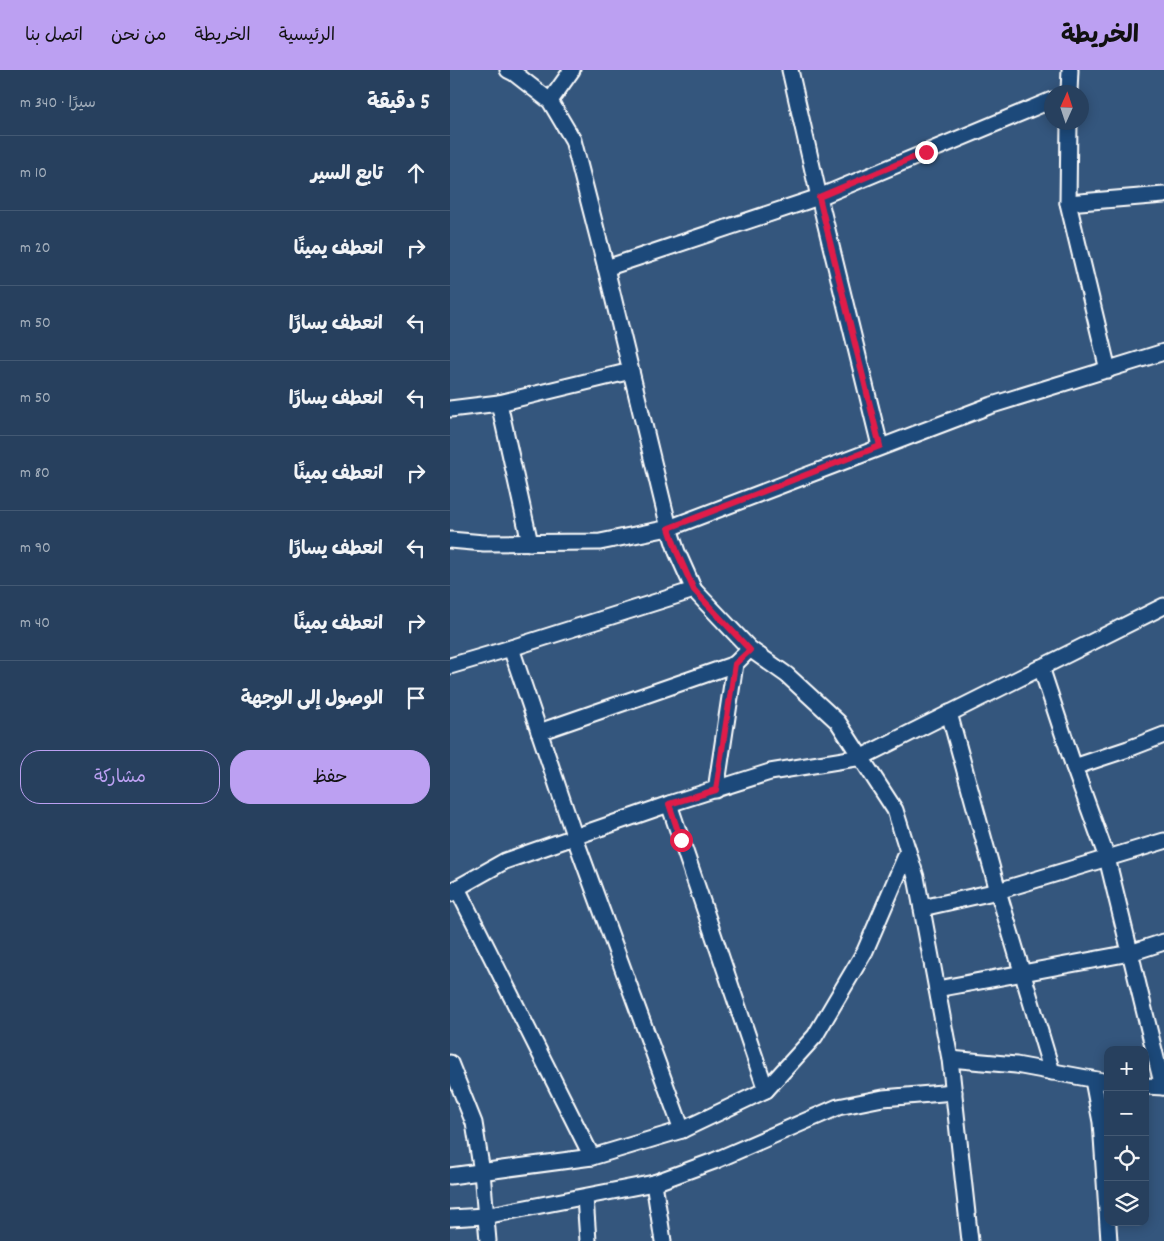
<!DOCTYPE html>
<html lang="ar">
<head>
<meta charset="utf-8">
<style>
	body { margin:0; font-family:Dekko,"Playpen Sans Arabic",sans-serif; background:#2f4764; color:#f1f3f6; direction:rtl }
	.controls { position:absolute; right:15px; bottom:15px; display:grid; overflow:hidden; border-radius:10px; box-shadow:0 2px 12px #0003 }
	.controls button { width:45px; height:45px; display:grid; place-items:center; padding:0; border:0; border-bottom:1px solid #435973; background:#27405e; color:#f1f3f6; font:25px sans-serif }
	.compass { position:absolute; left:594px; top:15px; width:45px; height:45px; border-radius:50%; background:#27405e; box-shadow:0 2px 12px #0003; rotate:3deg }
	.stop { position:absolute; width:15px; height:15px; margin:-11px; border:4px solid #e11d48; border-radius:50%; background:#fff }
	.stop.end { background:#e11d48; border-color:#fff; box-shadow:0 1px 5px #0008 }
	.list { margin:0; padding:0; list-style:none }
	h2 { display:flex; justify-content:space-between; align-items:center; height:65px; margin:0; padding:0 20px; font-size:21px }
	h2 small { font-size:16px; font-weight:400; color:#a4afbc }
	.list li { display:grid; grid-template-columns:32px 1fr auto; gap:15px; align-items:center; box-sizing:border-box; height:75px; padding:0 20px; border-top:1px solid #435973 }
	.list b { display:block; font-size:19px; white-space:nowrap }
	.list em { font-size:16px; font-style:normal; color:#a4afbc }
	.actions { display:flex; gap:10px; padding:15px 20px }
	.actions a { flex:1; padding:11px 0; border:1px solid #bca0f2; border-radius:20px; text-align:center; font-size:18px; color:#bca0f2 }
	.actions .main { background:#bca0f2; color:#111 }
	.icon { flex:none; width:28px; height:28px; fill:none; stroke:currentColor; stroke-width:2; stroke-linecap:round; stroke-linejoin:round }
	.map { position:relative; flex:none; width:714px; height:1171px; overflow:hidden; direction:ltr }
	header { display:flex; align-items:center; gap:30px; box-sizing:border-box; height:70px; padding:0 25px; background:#bca0f2; color:#111 }
	header strong { font-size:24px }
	nav { display:flex; gap:28px; margin-inline-start:auto; font-size:18px }
	main { display:flex }
	aside { flex:1; background:#27405e }
	.map>svg:first-child { display:block }
</style>
</head>
<body>
<header>
<strong>الخريطة</strong>
<nav><a>الرئيسية</a><a>الخريطة</a><a>من نحن</a><a>اتصل بنا</a></nav>
</header>
<main>
<div class="map">
<svg width="714" height="1171" viewBox="0 0 714 1171">
	<rect width="100%" height="100%" fill="#34567d"/>
	<filter id="ink" filterUnits="userSpaceOnUse"><feTurbulence type="fractalNoise" baseFrequency=".02" numOctaves="2"/><feDisplacementMap in="SourceGraphic" scale="10" xChannelSelector="R" yChannelSelector="G"/><feConvolveMatrix kernelMatrix="1 2 1 2 8 2 1 2 1" color-interpolation-filters="sRGB"/></filter>
	<g filter="url(#ink)">
		<g fill="none" stroke-linecap="round" stroke-linejoin="round">
			<defs>
				<g id="street">
					<polyline points="58,0 64,3 100,31 123,70 156,198 219,458 227,482 244,520 300,579 337,605 388,652 445,740 466,807 500,989 520,1171"/>
					<polyline points="340,0 369,127 430,376"/>
					<polyline points="619,22 620,0"/>
					<polyline points="100,31 122,0"/>
					<polyline points="619,52 618,133 658,300"/>
					<polyline points="618,133 714,125"/>
					<polyline points="156,198 369,127 602,30"/>
					<polyline points="49,333 80,473"/>
					<polyline points="0,339 49,333 181,301"/>
					<polyline points="0,470 34,473 150,472 219,458 539,336 714,282"/>
					<polyline points="61,578 125,768 232,1060"/>
					<polyline points="0,596 61,578 244,520"/>
					<polyline points="591,597 624,697 657,788 713,1017"/>
					<polyline points="499,643 548,821 602,1002"/>
					<polyline points="89,662 285,594 300,579"/>
					<polyline points="624,697 678,679 714,665"/>
					<polyline points="266,720 285,594"/>
					<polyline points="219,734 316,1020"/>
					<polyline points="7,818 142,1087"/>
					<polyline points="0,824 7,818 55,791 219,734 320,702 412,687 714,536"/>
					<polyline points="472,838 548,821 714,771"/>
					<polyline points="487,919 680,883 714,872"/>
					<polyline points="500,989 566,995 658,1012"/>
					<polyline points="0,993 24,1053 32,1102 38,1171"/>
					<polyline points="643,1010 651,1052 659,1171"/>
					<polyline points="695,1016 714,1017"/>
					<polyline points="0,1106 142,1087 232,1060 316,1020 365,966 415,881 458,781"/>
					<polyline points="204,1113 213,1171"/>
					<polyline points="135,1127 138,1171"/>
					<polyline points="0,1148 35,1146 204,1113 264,1091 388,1037 433,1028 504,1022"/>
				</g>
			</defs>
			<use href="#street" stroke="#fff" stroke-width="19"/>
			<use href="#street" stroke="#1f4a7a" stroke-width="15"/>
		</g>
	</g>
	<g fill="none" stroke-linecap="round" stroke-linejoin="round" filter="url(#ink)">
		<polyline stroke="#e11d48" stroke-width="6" points="231,770 219,734 266,720 285,594 300,580 244,520 227,482 219,458 430,376 369,127 476,82"/>
	</g>
</svg>
<div class="controls">
<button>+</button>
<button>−</button>
<button><svg class="icon" aria-label="locate" viewBox="0 0 24 24"><circle cx="12" cy="12" r="6"/><path d="M12 2v4M12 18v4M2 12h4M18 12h4"/></svg></button>
<button><svg class="icon" aria-label="layers" viewBox="0 0 24 24"><path d="M12 4l9 5-9 5-9-5zM3 14l9 5 9-5"/></svg></button>
</div>
<svg class="compass" viewBox="-18 -18 36 36"><path d="M0-13l5 13h-10z" fill="#e53935"/><path d="M0 13l5-13h-10z" fill="#a4afbc"/></svg>
<div class="stop" style="left:231px;top:770px"></div>
<div class="stop end" style="left:476px;top:82px"></div>
</div>
<aside>
<h2>5 دقيقة<small>سيرًا · 340 m</small></h2>
<ul class="list">
<li><svg class="icon" aria-label="ahead" viewBox="0 0 24 24"><path d="M12 20V5M6 11l6-6 6 6"/></svg><div><b>تابع السير</b></div><em>10 m</em></li>
<li><svg class="icon" aria-label="right" viewBox="0 0 24 24"><path d="M7 20v-9h11M14 6l5 5-5 5"/></svg><div><b>انعطف يمينًا</b></div><em>20 m</em></li>
<li><svg class="icon" aria-label="left" viewBox="0 0 24 24"><path d="M17 20v-9H6M10 6l-5 5 5 5"/></svg><div><b>انعطف يسارًا</b></div><em>50 m</em></li>
<li><svg class="icon" aria-label="left" viewBox="0 0 24 24"><path d="M17 20v-9H6M10 6l-5 5 5 5"/></svg><div><b>انعطف يسارًا</b></div><em>50 m</em></li>
<li><svg class="icon" aria-label="right" viewBox="0 0 24 24"><path d="M7 20v-9h11M14 6l5 5-5 5"/></svg><div><b>انعطف يمينًا</b></div><em>80 m</em></li>
<li><svg class="icon" aria-label="left" viewBox="0 0 24 24"><path d="M17 20v-9H6M10 6l-5 5 5 5"/></svg><div><b>انعطف يسارًا</b></div><em>90 m</em></li>
<li><svg class="icon" aria-label="right" viewBox="0 0 24 24"><path d="M7 20v-9h11M14 6l5 5-5 5"/></svg><div><b>انعطف يمينًا</b></div><em>40 m</em></li>
<li><svg class="icon" aria-label="arrive" viewBox="0 0 24 24"><path d="M6 21V4h12l-3 4 3 4H6"/></svg><div><b>الوصول إلى الوجهة</b></div></li>
</ul>
<div class="actions"><a class="main">حفظ</a><a>مشاركة</a></div>
</aside>
</main>
</body>
</html>
